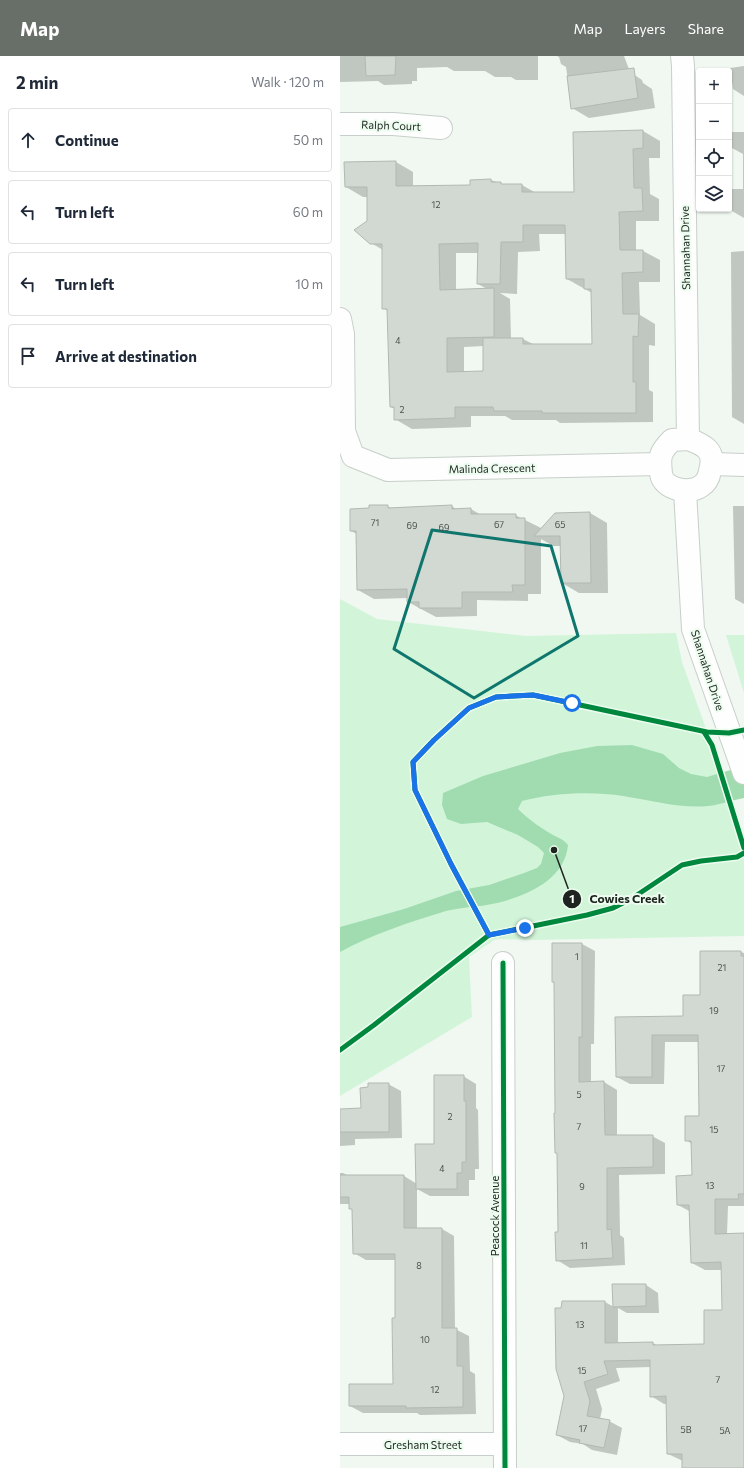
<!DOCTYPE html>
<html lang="en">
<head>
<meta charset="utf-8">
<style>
	body { margin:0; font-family:Commissioner,sans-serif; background:#f6f6f7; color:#1f2937 }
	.controls { position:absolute; right:12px; top:12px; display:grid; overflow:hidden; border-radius:4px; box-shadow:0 1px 3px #0004 }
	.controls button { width:36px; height:36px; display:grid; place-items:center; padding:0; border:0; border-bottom:1px solid #e0e1e3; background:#fff; color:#1f2937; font:20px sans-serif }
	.stop { position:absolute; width:12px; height:12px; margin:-9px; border:3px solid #1a73e8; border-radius:50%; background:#fff }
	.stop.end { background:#1a73e8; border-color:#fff; box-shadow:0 1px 4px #0008 }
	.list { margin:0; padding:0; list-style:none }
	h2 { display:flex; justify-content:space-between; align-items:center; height:52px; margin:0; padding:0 16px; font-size:17px }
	h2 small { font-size:13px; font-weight:400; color:#747a83 }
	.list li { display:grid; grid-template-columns:26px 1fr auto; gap:12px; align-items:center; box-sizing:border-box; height:64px; margin:0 8px 8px; padding:0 8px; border:1px solid #e0e1e3; border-radius:4px }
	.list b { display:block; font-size:15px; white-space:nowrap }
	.list em { font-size:13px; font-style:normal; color:#747a83 }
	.icon { flex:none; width:22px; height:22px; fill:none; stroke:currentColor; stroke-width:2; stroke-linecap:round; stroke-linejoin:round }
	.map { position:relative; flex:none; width:404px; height:1412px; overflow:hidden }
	header { display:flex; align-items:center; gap:24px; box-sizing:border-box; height:56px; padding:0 20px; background:#686e68; color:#fff }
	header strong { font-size:19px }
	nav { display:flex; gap:22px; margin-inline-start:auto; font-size:14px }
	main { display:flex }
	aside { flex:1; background:#fff }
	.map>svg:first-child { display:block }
</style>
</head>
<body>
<header>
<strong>Map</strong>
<nav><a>Map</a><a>Layers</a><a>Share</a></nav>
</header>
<main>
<aside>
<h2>2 min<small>Walk · 120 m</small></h2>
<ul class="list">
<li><svg class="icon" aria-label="ahead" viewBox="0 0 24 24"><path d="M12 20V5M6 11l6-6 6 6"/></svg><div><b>Continue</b></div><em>50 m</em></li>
<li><svg class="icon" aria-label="left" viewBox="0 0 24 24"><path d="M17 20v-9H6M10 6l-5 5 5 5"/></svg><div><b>Turn left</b></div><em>60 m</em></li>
<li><svg class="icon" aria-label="left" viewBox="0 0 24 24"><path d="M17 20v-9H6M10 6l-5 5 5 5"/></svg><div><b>Turn left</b></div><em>10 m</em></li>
<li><svg class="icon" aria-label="arrive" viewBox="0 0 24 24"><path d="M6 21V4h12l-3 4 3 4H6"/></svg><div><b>Arrive at destination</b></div></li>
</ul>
</aside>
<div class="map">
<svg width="404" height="1412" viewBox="0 0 404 1412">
	<rect width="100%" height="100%" fill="#f0f8f1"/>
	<g fill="#d2f5d9">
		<polygon points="0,543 37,563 186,580 336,577 342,606 404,778 404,880 192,884 160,883 154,884 129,901 132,961 0,1040"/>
		<polygon points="386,579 404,579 404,637"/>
	</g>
	<path fill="#a1dcb1" d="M 292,689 L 323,698 L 339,712 L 351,718 L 367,721 L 404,710 L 404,742 C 392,744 380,749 368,750 C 343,753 308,744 283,740 C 252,735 212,737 182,745 L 178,753 C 188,763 202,773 215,780 C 221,783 224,784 228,789 C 225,824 186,840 157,847 C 140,851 122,851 106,855 C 70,866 33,878 0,896 L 0,871 L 64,853 L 116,835 L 149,829 L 184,817 L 197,812 L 201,808 L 204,797 L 198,791 L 178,779 L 147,766 L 121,768 L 107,763 L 102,749 L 103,737 L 143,720 L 220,697 L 257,690 Z"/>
	<g fill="#0003" fill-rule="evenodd">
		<polygon points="0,0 198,0 198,24 176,24 171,21 155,21 145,15 114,15 107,11 77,12 77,25 72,25 72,28 44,29 38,25 0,26"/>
		<polygon points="217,0 284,0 290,16 302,24 303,27 312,33 315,52 249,62 232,52 226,11 221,8 219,1"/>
		<polygon points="404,10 404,40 393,33 390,12"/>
		<path d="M 303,75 L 320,85 L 320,102 L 309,102 L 310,138 L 319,143 L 319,165 L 296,165 L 296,195 L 303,195 L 320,204 L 320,226 L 299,226 L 300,259 L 315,268 L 315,290 L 309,289 L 309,334 L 313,336 L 313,366 L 220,367 L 216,364 L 172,364 L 165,360 L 131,360 L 131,371 L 72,373 L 55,363 L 55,353 L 51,351 L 48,255 L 43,252 L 43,194 L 31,187 L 28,165 L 28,141 L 23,141 L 6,131 L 56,106 L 73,116 L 73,131 L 131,130 L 131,125 L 151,124 L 165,129 L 182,129 L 196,137 L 235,137 ZM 199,178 L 226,178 L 227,223 L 252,237 L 253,289 L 195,289 L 183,283 L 171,283 L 170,243 L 160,237 L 177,238 L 178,196 L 200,195 ZM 116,197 L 139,197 L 138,228 L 149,234 L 116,234 ZM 144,290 L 144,316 L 124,317 L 124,291 Z"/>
		<polygon points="391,76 404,76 404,162 392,155 392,133 403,133 403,98 392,92"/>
		<polygon points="404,195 404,368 392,361 391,196"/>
		<polygon points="47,450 53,453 112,450 117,454 131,453 141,459 175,459 201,472 201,475 250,457 267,467 268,537 239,537 222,527 221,490 213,490 201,483 201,538 188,538 188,545 137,544 137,560 96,561 68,546 68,542 34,543 18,534 17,478 11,475 30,453"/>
		<polygon points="393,450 404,450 404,548 395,543"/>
		<polygon points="242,888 255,895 254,988 251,988 251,1026 264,1026 277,1034 277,1080 312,1080 325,1087 325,1118 279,1119 280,1179 284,1182 285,1209 230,1212 217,1204 219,1177 215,927 213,926"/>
		<polygon points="401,896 404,897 404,1150 388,1150 387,1178 404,1178 404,1412 343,1412 343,1405 328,1398 327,1348 324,1348 311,1340 311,1311 276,1312 280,1325 256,1333 262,1353 260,1363 269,1365 282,1372 277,1399 252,1394 243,1388 230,1386 217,1379 265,1246 274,1251 273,1229 306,1229 318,1237 319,1257 287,1257 278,1252 278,1288 313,1287 318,1290 365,1289 383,1255 382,1214 365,1214 352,1207 351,1156 338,1149 353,1120 352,1088 346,1084 360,1061 359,986 325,986 324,1028 290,1028 277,1021 276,962 344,961"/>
		<polygon points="123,1020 136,1028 136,1052 138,1054 139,1113 135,1113 135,1124 129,1124 129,1140 90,1140 77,1133 77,1173 102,1173 114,1180 115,1273 129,1280 130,1315 135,1318 136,1358 80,1359 77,1357 23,1357 10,1350 54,1329 56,1263 56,1204 26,1204 14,1197 13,1154 10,1152 10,1148 0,1148 0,1117 3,1117 9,1120 64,1120 77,1128 95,1089"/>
		<polygon points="48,1028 61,1035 62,1082 15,1083 15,1089 0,1090 0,1054 22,1053"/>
	</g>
	<g fill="#d2d9d3" stroke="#b2b8b3" fill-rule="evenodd">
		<polygon points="25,0 56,0 55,19 26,20"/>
		<polygon points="294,12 298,42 231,53 227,20"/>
		<path d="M 303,74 L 303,92 L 293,93 L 294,132 L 302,132 L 303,155 L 279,156 L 280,194 L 303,194 L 303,216 L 282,217 L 283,258 L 299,258 L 298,281 L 293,280 L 293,326 L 296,326 L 296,357 L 202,357 L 202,355 L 154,355 L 153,351 L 115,351 L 115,362 L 54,364 L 54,351 L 50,351 L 47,253 L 42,253 L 42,188 L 30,188 L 14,174 L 27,165 L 27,131 L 5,131 L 4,106 L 56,105 L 56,130 L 130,129 L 130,124 L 151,123 L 151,126 L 161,126 L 161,128 L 182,128 L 182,136 L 234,136 L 233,76 ZM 183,169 L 225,169 L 226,223 L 244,223 L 244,233 L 251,233 L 252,288 L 183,288 L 183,282 L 143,282 L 143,315 L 107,316 L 107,282 L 154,281 L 154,232 L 100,234 L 99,188 L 138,187 L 137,228 L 160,228 L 161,186 L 183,186 Z"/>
		<polygon points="29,449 48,449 48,452 112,449 112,453 131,452 131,458 176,458 176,462 185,462 185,529 172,529 173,536 122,536 122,552 79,552 79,546 67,546 67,533 17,534 16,475 10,475 10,453 29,452"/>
		<polygon points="250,456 251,527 221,527 220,480 194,480 215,457"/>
		<polygon points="212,887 242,887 242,981 239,981 239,1026 264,1025 265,1079 313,1079 313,1111 267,1112 267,1174 271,1173 273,1202 216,1205 215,1176 218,1176 217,1097 215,1097 214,1057 215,1057 214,926 212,926"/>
		<polygon points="360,895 401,895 401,900 404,900 404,1138 398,1138 399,1143 375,1143 375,1178 404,1177 404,1412 342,1412 342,1398 327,1398 326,1340 310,1341 310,1304 264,1305 268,1318 244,1326 250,1345 247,1360 270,1364 264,1392 239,1387 240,1384 216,1379 224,1340 216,1313 215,1252 221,1252 222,1245 265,1245 265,1287 313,1286 313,1289 364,1288 364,1254 382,1254 381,1206 351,1207 349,1149 337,1149 336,1120 352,1119 351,1085 345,1085 345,1060 359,1060 358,979 312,979 312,1021 276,1021 275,961 343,960 343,939 360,939"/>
		<polygon points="94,1019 124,1019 124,1045 126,1045 126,1106 122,1106 122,1117 117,1117 117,1133 76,1133 75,1088 94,1088"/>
		<polygon points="28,1027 49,1027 49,1076 0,1076 0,1053 21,1052 20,1032 28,1031"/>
		<polygon points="0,1119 64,1119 64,1172 102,1172 102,1272 117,1272 117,1310 123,1310 123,1351 66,1352 66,1350 9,1350 9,1328 53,1328 52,1262 55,1262 55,1198 13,1198 12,1153 9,1153 9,1141 0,1141"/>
		<polygon points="272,1228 306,1228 306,1250 273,1251"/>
	</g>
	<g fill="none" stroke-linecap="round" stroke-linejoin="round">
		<defs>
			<g id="street">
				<polyline points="342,0 343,10 348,383"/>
				<polyline points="0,68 53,68 101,72"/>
				<polyline points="0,263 3,278 4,375 13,400 48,414 320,408"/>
				<path d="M 348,383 C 365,389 376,395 370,415 C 369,421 366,427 361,430 C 349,439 322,433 321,417 C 319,400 320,396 332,384 Z"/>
				<polyline points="372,408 404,409"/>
				<polyline points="345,435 353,573 404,717"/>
				<polyline points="163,907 165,1412"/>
				<polyline points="0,1388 165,1388"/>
			</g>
		</defs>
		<use href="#street" stroke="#c8cfca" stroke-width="24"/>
		<use href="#street" stroke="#fdfefd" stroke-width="22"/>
		<defs>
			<g id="cycleway">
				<polyline points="364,676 372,689 404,792"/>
				<polyline points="149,879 111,808 75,734 73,706 94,684 129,652 156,641 193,639 367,676 389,677 404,674"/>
				<polyline points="163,907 165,1412"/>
				<polyline points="0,994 34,969 149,879 247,859 273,852 291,843 342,809 361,805 397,801 404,797"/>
			</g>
		</defs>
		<use href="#cycleway" stroke="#ecfcef" stroke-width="8"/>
		<use href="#cycleway" stroke="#00873e" stroke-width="5"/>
	</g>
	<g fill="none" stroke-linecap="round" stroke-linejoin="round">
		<polyline stroke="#1a73e8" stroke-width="5" points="185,872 149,879 111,808 75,734 73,706 94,684 129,652 156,641 193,639 232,647"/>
	</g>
	<path fill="none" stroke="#0f766e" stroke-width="3" stroke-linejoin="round" d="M 92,474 L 211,490 L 238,580 L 134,642 L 54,593 Z"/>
	<g text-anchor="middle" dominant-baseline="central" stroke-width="4" stroke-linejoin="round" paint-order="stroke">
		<g font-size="9" fill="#4b514c">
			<text x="96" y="148">12</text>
			<text x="58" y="284">4</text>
			<text x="62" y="353">2</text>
			<text x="35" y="466">71</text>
			<text x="159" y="468">67</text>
			<text x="220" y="468">65</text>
			<text x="72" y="469">69</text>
			<text x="104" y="471">69</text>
			<text x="237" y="900">1</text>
			<text x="382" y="911">21</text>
			<text x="374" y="954">19</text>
			<text x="381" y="1012">17</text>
			<text x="239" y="1038">5</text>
			<text x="110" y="1060">2</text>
			<text x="239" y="1070">7</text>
			<text x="374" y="1073">15</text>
			<text x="102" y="1112">4</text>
			<text x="370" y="1129">13</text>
			<text x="242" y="1130">9</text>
			<text x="244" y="1189">11</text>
			<text x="79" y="1209">8</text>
			<text x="240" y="1268">13</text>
			<text x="85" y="1283">10</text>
			<text x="242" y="1314">15</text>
			<text x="378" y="1323">7</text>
			<text x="95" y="1333">12</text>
			<text x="243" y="1372">17</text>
			<text x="346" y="1373">5B</text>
			<text x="385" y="1374">5A</text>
		</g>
		<g font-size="11" fill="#1e241f" stroke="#ecfcef">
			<text transform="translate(51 69) rotate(2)">Ralph Court</text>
			<text transform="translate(345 192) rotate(-91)">Shannahan Drive</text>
			<text transform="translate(152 412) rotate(-1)">Malinda Crescent</text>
			<text transform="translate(368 614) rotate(72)">Shannahan Drive</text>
			<text transform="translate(154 1160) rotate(-90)">Peacock Avenue</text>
			<text x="83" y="1388">Gresham Street</text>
		</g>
	</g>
	<path fill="none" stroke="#1e241f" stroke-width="1.5" d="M214 794L232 843"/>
	<g fill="#1e241f" stroke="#ecfcef" stroke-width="1.5">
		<circle cx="214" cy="794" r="4"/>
		<circle cx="232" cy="843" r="10"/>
	</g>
	<g font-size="12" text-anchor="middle" font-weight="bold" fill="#fff">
		<text x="232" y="847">1</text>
	</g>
	<g font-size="12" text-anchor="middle" font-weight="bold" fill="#1e241f" stroke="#ecfcef" stroke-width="4" stroke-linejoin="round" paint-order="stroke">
		<text x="287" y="847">Cowies Creek</text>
	</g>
</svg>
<div class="controls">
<button>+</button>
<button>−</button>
<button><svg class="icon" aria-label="locate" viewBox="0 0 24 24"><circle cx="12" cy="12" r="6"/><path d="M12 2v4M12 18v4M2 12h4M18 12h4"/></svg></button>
<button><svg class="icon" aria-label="layers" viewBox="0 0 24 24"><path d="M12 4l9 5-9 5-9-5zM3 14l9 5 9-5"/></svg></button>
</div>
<div class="stop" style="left:232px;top:647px"></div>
<div class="stop end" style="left:185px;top:872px"></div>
</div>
</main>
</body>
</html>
